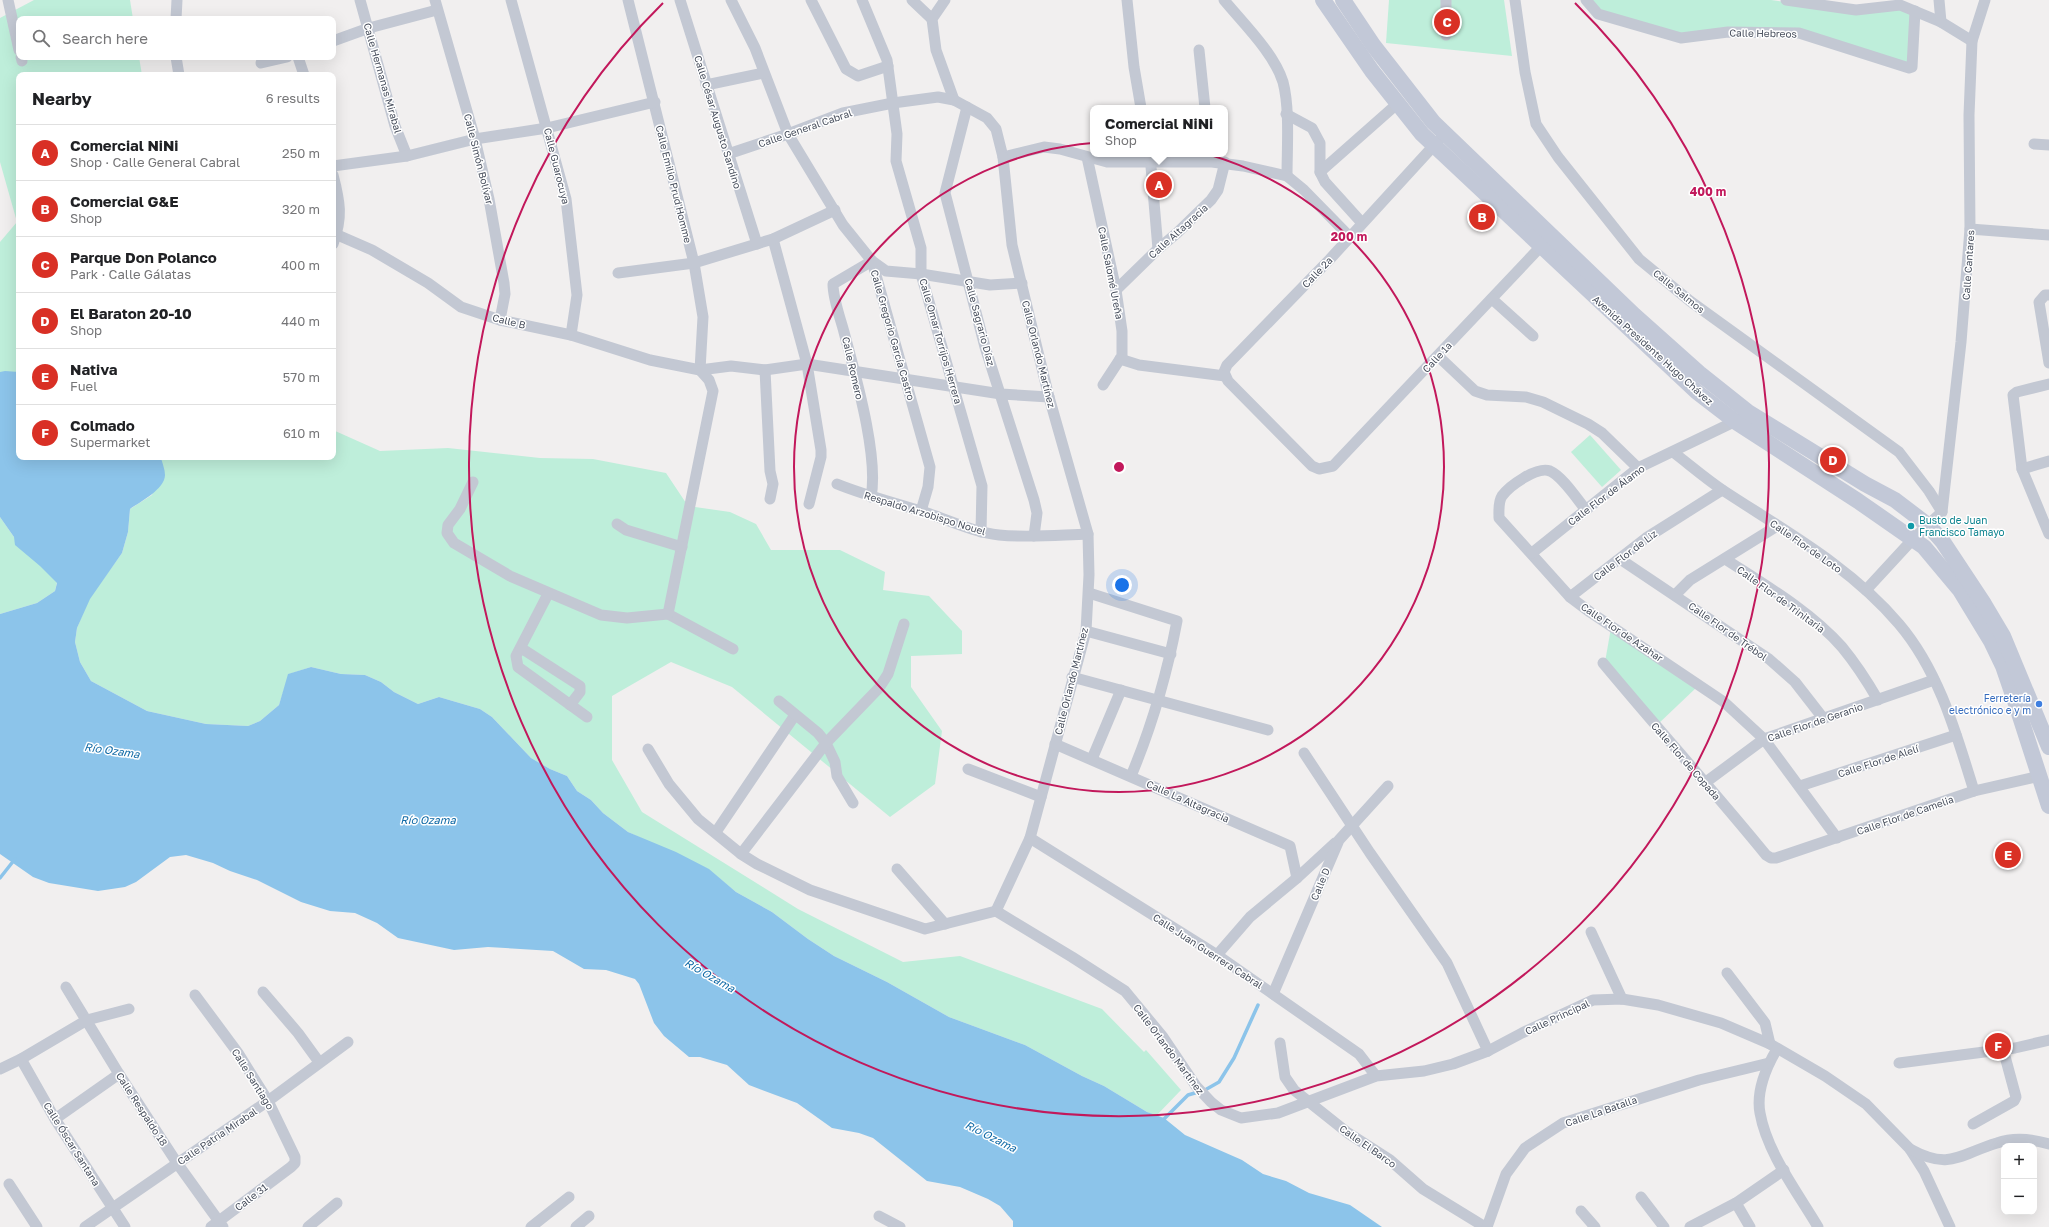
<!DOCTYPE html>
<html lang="en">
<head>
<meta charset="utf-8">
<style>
	body { margin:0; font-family:"Golos Text",sans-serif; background:#f2f2f2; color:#202124 }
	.controls { position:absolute; right:12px; bottom:12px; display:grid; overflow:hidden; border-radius:8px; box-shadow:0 4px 16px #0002 }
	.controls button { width:36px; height:36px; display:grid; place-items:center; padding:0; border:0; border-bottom:1px solid #e0e0e0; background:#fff; color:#202124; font:20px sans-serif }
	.you { position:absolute; left:1122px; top:585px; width:14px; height:14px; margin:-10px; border:3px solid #fff; border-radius:50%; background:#1a73e8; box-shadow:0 0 0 6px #1a73e833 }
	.badge { display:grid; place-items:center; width:26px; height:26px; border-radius:50%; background:#d93025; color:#fff; font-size:13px; font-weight:700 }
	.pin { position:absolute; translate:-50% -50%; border:2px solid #fff; box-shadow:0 1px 4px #0006 }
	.popup { position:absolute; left:1090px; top:105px; width:138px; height:52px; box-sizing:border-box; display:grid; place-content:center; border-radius:8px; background:#fff; filter:drop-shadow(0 1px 3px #0005); font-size:13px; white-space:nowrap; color:#757577 }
	.popup b { font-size:15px; color:#202124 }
	.popup::after { content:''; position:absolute; left:50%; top:100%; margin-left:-8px; border:8px solid transparent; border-top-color:#fff }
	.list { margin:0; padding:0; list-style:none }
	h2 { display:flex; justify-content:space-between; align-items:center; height:52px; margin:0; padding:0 16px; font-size:17px }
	h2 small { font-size:13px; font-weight:400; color:#757577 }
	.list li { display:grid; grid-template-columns:26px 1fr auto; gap:12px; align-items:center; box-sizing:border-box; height:56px; padding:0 16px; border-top:1px solid #e0e0e0 }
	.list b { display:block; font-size:15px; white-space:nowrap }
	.list p { margin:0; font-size:13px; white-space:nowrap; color:#757577 }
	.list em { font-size:13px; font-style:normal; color:#757577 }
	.icon { flex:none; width:22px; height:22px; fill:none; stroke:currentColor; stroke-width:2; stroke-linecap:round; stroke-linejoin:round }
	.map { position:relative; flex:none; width:2049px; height:1227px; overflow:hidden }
	.search { position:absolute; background:#fff; box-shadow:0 4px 16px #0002; left:16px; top:16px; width:320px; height:44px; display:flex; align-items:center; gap:10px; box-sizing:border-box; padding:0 14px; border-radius:8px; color:#757577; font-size:15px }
	.panel { position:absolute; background:#fff; box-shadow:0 4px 16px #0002; left:16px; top:72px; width:320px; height:388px; border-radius:8px }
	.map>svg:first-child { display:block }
</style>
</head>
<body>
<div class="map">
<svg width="2049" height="1227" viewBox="0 0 2049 1227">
	<rect width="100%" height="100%" fill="#f1efef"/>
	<g fill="#beeeda">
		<polygon points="34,0 130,0 133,19 19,19 19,57 139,57 142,75 19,75 19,372 0,372 0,242 17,222 0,162 0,18"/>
		<polygon points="1389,0 1504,0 1512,56 1386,43"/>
		<polygon points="1590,0 1771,0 1854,12 1899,6 1913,13 1911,67 1800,30 1681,35 1599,12"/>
		<polygon points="333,430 380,451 448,448 540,458 593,459 666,473 688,506 730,512 756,524 771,550 840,550 885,572 883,590 929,596 962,631 962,654 911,656 911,687 942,731 935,784 890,817 732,687 671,662 612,696 612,760 642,812 798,909 903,962 960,956 1014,976 1102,1009 1144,1052 1146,1050 1181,1090 1156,1116 1147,1112 1104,1086 1082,1076 1025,1045 949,1017 887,982 834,956 808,939 772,912 736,892 708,869 628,832 603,813 591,800 577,791 567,776 550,769 531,758 492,717 480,709 439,697 418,704 394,692 381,682 365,675 341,674 311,667 289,674 279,705 260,721 248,726 206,724 147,711 91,681 80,662 75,642 77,628 89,599 122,553 128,532 130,509 152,495 162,462 161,457 333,457"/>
		<polygon points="1590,435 1621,470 1602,487 1571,452"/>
		<polygon points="0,517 14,537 57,582 55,591 37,603 0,614"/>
		<polygon points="1611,628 1698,686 1657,725 1605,662"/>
	</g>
	<path fill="#8cc4ea" d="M 5,371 L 19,372 L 19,457 L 161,457 C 162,463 165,469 165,475 C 165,489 140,502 130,509 L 128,532 L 122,553 L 90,599 L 77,628 L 75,642 L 80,662 L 91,681 L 147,711 L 206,724 L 248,726 L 260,721 L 279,705 L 288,674 L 311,667 L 341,674 L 365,675 L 381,682 L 394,692 L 418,704 L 439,697 L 480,709 L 492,717 L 531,758 L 550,769 L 567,776 L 577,791 L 591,800 L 603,813 L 628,832 L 676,852 L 709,869 L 736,892 L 772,912 L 808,939 L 834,956 L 887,982 L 949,1017 L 1025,1045 L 1082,1076 L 1104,1086 L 1147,1112 L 1164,1118 L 1185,1135 L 1242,1160 L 1263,1174 L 1286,1181 L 1309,1193 L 1350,1205 L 1382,1227 L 1013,1227 L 1013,1221 L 1000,1206 L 988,1199 L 960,1187 L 927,1181 L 873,1138 L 859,1133 L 832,1128 L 797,1103 L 749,1085 L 727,1065 L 700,1057 L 689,1057 L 664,1036 L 654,1023 L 639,984 L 635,979 L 606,970 L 584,969 L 553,951 L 488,947 L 454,950 L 398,938 L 377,923 L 355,913 L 330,911 L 301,902 L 257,880 L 230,871 L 213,863 L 186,855 L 170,857 L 136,882 L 125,887 L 98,891 L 49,883 L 33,877 L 0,854 L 0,614 L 37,603 L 55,591 L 57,583 L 40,566 L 15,545 L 14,537 L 0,517 L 0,372 Z"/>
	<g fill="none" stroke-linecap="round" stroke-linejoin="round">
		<g stroke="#8cc4ea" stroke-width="3.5">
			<polyline points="0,878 15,859"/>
			<polyline points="1162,1121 1188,1095 1205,1090 1219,1082 1234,1058 1258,1005"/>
		</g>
		<g stroke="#c3c8d3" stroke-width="11">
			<polyline points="8,0 19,50"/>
			<polyline points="360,0 395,126 407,156"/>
			<polyline points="435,0 475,139 489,199 504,283 505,294 500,320"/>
			<polyline points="511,0 566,199 577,295 571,335"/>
			<polyline points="628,0 694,263 703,317 700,370"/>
			<polyline points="680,0 757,244"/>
			<polyline points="731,0 755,48 788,134 843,225 872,261 930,467 928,487 921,511"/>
			<polyline points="811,0 846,69 858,76 888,66"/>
			<polyline points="862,0 887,60 897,134 896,161 921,248 921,274 982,486 981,532"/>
			<polyline points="912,0 932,19"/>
			<polyline points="945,0 932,19 936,50 954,100"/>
			<polyline points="1127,0 1134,67 1141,108"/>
			<path d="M 1224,0 C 1243,23 1274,53 1283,82 C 1290,108 1287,149 1287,176"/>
			<polyline points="1515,0 1525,72 1536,124 1558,157 1639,259 1690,301 1899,452 1929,491 1942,512"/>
			<polyline points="1586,0 1598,14 1681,38 1728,32 1799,33 1909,68 1912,67 1915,11"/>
			<polyline points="1786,0 1856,10 1900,5 1941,22 1972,41"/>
			<polyline points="1939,0 1941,22"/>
			<polyline points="176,19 177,0"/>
			<polyline points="1446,35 1446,0"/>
			<polyline points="333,41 369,28 437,10"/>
			<polyline points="1199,50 1205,108"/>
			<polyline points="21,57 22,61"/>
			<polyline points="176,57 179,75"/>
			<polyline points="298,57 304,75"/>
			<polyline points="261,63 287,57"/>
			<polyline points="706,85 764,73"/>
			<polyline points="967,107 945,193 985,347 1034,500 1037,513 1034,536"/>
			<polyline points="1286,114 1312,128 1320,143 1320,172 1325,182 1362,223"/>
			<polyline points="1438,141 1330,259 1227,365 1224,372 1228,381 1312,466 1319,469 1333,466 1546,241"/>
			<polyline points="2034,144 2049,145"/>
			<polyline points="728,154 788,134 843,113 893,103 938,97 954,100 987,118 996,129 1003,157 1044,147 1060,149 1107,162 1212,162 1243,166 1287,176 1304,190 1349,236"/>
			<polyline points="1150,155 1158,249"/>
			<polyline points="1003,157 1012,245 1049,397 1088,534 1089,575 1086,631 1030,838 996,911 1072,957 1125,991 1163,1037 1196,1086 1211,1102 1221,1110 1241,1118 1278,1113 1376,1076 1424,1071 1453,1064 1488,1051 1522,1033 1593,1000 1622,999 1658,1005 1721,1023 1770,1044 1825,1076 1866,1104 1910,1149 1924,1171 1950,1227"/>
			<polyline points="1087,157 1116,290 1122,331 1122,356 1103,385"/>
			<polyline points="333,166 407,156 475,139 547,128 655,102"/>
			<polyline points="1320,172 1397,104"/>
			<path d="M 333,175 C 340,202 343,217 333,244"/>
			<polyline points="1970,229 2049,235"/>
			<polyline points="333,233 372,250 428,283 461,307 500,320 571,335 650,360 700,370 731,366 765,370 807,364 1001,394 1049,397"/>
			<polyline points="773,239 807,364 821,450 821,457 809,504"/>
			<polyline points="618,273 694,263 773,239 835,210"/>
			<polyline points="1116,290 1158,249 1177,233 1211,200 1218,190 1225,162"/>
			<polyline points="2049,295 2045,295 2039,302 2049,363"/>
			<polyline points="1492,299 1533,336"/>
			<polyline points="1438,356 1475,391 1487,395 1526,397 1543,402 1588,424 1602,433 1638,468"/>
			<polyline points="1120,359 1139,365 1225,376"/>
			<polyline points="700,370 709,380 713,391 668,614 733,649"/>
			<polyline points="765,370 770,471 773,484 770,499"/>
			<polyline points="2049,384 2017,392 2013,395 2022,469 2049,534"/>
			<path d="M 1673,452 C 1690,465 1706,479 1724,491 C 1785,531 1851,567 1899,624 C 1939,671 1956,733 1974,791"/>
			<polyline points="2022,469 2049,461"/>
			<polyline points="473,482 460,509 448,525 447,533 454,543 510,576 601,615 627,618 668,614"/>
			<path d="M 837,484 C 864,495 892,502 921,511 C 947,519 972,532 999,535 C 1029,538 1058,535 1088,534"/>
			<path d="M 871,497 C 879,456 855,374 844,332 C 840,317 833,299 833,284 L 872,261 L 886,271 L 921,274 L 990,285 L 1022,283"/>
			<path d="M 1586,510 C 1577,499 1562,476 1550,471 C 1537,466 1509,486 1502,496 C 1498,502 1499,511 1499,518 L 1570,597 L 1590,612 L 1724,702 L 1764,739 L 1837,838"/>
			<polyline points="617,524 626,530 682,547"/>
			<polyline points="1532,553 1638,468 1740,419"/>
			<polyline points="1620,559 1769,659 1795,682 1823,718"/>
			<path d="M 1725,559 C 1765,585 1810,611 1842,647 C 1856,664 1867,681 1878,700"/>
			<polyline points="1866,590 1913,539 1942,512 1961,342 1970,229 1969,115 1972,41 1985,0"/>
			<path d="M 1089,593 L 1177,621 C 1167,674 1152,726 1131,776"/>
			<polyline points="548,594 516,656 518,667 587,717"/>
			<polyline points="1675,595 1690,580 1777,526"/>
			<polyline points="1570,597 1646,538 1722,490"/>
			<polyline points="1086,631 1171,654"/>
			<polyline points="521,648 580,686 580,692 570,705"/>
			<path d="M 1603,663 C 1657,728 1713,790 1766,855 L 1771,858 L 1776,858 L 1974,791 L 2040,776"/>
			<polyline points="1072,677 1268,730"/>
			<polyline points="1055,744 1290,846 1297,878"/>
			<polyline points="648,749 669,784 698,819 741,854 757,864 810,890 925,929 996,911"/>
			<polyline points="1304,753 1370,853 1447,963 1488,1051"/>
			<polyline points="1092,759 1121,690"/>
			<polyline points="968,769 1041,797"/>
			<polyline points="1706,782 1764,739 1934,680"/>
			<polyline points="1800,786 1956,735"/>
			<polyline points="853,803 837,776 835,762 826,743 879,688 888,674 904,624"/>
			<polyline points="716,832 795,715"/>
			<polyline points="1030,838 1217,955 1359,1054 1376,1076"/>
			<polyline points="741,854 826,743 818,733 779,701"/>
			<polyline points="897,869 945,924"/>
			<polyline points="1591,932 1622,999"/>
			<polyline points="1217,955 1250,917 1297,878 1335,843"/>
			<polyline points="1727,973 1765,1023 1770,1044"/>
			<polyline points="66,987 119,1074 177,1163 223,1227"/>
			<polyline points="263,992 298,1033 319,1062"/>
			<polyline points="1273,994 1339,840 1388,786"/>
			<polyline points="195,995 238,1053 268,1101 295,1157 295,1163 291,1167 211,1227"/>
			<polyline points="1280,1043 1285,1077 1294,1090 1348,1133 1390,1160 1423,1189 1485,1227"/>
			<path d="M 1777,1049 C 1766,1067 1756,1092 1760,1113 C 1767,1153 1798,1193 1818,1227"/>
			<polyline points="21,1059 55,1119 125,1227"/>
			<polyline points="1899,1063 2015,1048 2049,1040"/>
			<polyline points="0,1069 21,1059 87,1020 129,1009"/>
			<polyline points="55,1119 119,1074"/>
			<polyline points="1973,1124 2014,1101 2016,1097 2003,1049"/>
			<path d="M 1910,1149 C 1950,1171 1960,1154 1997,1143 C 2014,1137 2032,1139 2049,1144"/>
			<polyline points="9,1184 37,1227"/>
			<polyline points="1641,1197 1664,1227"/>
			<polyline points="1736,1203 1750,1227"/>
			<polyline points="1581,1211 1595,1227"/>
			<polyline points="879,1216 900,1227"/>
			<polyline points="85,1227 268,1101 348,1042"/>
			<polyline points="308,1227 337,1203"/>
			<polyline points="531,1227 569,1197"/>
			<polyline points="576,1227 589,1216"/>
			<polyline points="1487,1227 1506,1174 1525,1148 1563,1123 1699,1080 1769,1063"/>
			<polyline points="1690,1227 1736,1203 1784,1170"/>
		</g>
		<g stroke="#c2c8d7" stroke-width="16">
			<polyline points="1323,0 1372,71 1422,134 1697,392 1736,422 1858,501 1924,547 1960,590 1991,641 2003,666 2016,704 2049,806"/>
			<polyline points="1343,0 1373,45 1433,122 1634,315 1699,373 1748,412 1865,484 1895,500 1929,526 1943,542 1984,604 2003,636 2049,747"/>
		</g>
	</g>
	<g fill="none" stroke="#c2185b" stroke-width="2">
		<circle cx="1119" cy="467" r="325"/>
		<path d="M1575 3A650 650 0 1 1 663 3"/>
	</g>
	<circle fill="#0f9aa8" stroke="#fff" stroke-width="1.5" cx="1911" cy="526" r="4"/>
	<circle fill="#3f7fe0" stroke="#fff" stroke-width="1.5" cx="2039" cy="704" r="4"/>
	<g text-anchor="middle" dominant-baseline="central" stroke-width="3" stroke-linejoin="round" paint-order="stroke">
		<g font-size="10" fill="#474e5c" stroke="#fff">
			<text transform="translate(1763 33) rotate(1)">Calle Hebreos</text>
			<text transform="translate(383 78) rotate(74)">Calle Hermanas Mirabal</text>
			<text transform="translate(718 122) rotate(73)">Calle César Augusto Sandino</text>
			<text transform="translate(805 128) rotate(-19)">Calle General Cabral</text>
			<text transform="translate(479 159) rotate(76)">Calle Simón Bolívar</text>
			<text transform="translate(557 166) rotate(76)">Calle Guarocuya</text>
			<text transform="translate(674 184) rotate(76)">Calle Emilio Prud'Homme</text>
			<text transform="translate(1178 231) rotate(-42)">Calle Altagracia</text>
			<text transform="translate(1968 265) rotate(-86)">Calle Cantares</text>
			<text transform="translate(1317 272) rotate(-46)">Calle 2a</text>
			<text transform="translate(1111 273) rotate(79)">Calle Salomé Ureña</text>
			<text transform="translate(1679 291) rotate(39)">Calle Salmos</text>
			<text transform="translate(509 321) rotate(14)">Calle B</text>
			<text transform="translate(980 322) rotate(75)">Calle Sagrario Díaz</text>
			<text transform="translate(893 335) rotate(74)">Calle Gregorio García Castro</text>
			<text transform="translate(941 341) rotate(74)">Calle Omar Torrijos Herrera</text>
			<text transform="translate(1653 350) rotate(42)">Avenida Presidente Hugo Chávez</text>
			<text transform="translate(1039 354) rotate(76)">Calle Orlando Martínez</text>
			<text transform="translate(1437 357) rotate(-47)">Calle 1a</text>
			<text transform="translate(853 368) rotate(77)">Calle Romero</text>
			<text transform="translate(1606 495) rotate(-37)">Calle Flor de Álamo</text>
			<text transform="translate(925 513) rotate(17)">Respaldo Arzobispo Nouel</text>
			<text transform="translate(1806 546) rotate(35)">Calle Flor de Loto</text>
			<text transform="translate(1625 555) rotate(-37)">Calle Flor de Liz</text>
			<text transform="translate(1781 599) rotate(36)">Calle Flor de Trinitaria</text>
			<text transform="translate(1728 631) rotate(35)">Calle Flor de Trébol</text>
			<text transform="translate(1622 632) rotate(34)">Calle Flor de Azahar</text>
			<text transform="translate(1071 681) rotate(-76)">Calle Orlando Martínez</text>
			<text transform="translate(1815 722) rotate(-19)">Calle Flor de Geranio</text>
			<text transform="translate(1686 761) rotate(49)">Calle Flor de Copada</text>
			<text transform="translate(1878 761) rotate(-18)">Calle Flor de Alelí</text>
			<text transform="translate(1188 801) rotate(24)">Calle La Altagracia</text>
			<text transform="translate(1905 815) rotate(-19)">Calle Flor de Camelia</text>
			<text transform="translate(1320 884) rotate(-67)">Calle D</text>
			<text transform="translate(1208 951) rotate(33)">Calle Juan Guerrera Cabral</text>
			<text transform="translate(1557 1017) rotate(-25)">Calle Principal</text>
			<text transform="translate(1169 1049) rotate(53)">Calle Orlando Martínez</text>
			<text transform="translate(253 1079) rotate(58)">Calle Santiago</text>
			<text transform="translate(142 1109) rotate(57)">Calle Respaldo 18</text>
			<text transform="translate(1601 1111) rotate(-19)">Calle La Batalla</text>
			<text transform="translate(217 1136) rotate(-34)">Calle Patria Mirabal</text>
			<text transform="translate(72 1144) rotate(58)">Calle Óscar Santana</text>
			<text transform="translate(1368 1146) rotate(35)">Calle El Barco</text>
			<text transform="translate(251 1197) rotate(-37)">Calle 31</text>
		</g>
		<g font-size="10" fill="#0d838f" stroke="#fff" text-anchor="start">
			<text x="1919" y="520">Busto de Juan<tspan x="1919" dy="12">Francisco Tamayo</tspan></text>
		</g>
		<g font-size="10" fill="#366cbe" stroke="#fff" text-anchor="end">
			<text x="2031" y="698">Ferretería<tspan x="2031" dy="12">electrónico e y m</tspan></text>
		</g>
		<g font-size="11" font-style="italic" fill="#106aa6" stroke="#fff">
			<text transform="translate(112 750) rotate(8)">Río Ozama</text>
			<text x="428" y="819">Río Ozama</text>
			<text transform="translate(710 975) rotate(30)">Río Ozama</text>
			<text transform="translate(991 1136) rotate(27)">Río Ozama</text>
		</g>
	</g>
	<circle cx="1119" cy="467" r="6" fill="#c2185b" stroke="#fff" stroke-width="2"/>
	<g font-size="12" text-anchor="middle" font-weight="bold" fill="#c2185b" stroke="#fff" stroke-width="3" stroke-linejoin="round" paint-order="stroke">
		<text x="1708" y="196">400 m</text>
		<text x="1349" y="241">200 m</text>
	</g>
</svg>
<div class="controls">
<button>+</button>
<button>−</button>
</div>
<div class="you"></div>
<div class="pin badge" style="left:1159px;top:185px">A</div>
<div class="popup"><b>Comercial NiNi</b>Shop</div>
<div class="pin badge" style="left:1482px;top:217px">B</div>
<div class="pin badge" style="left:1447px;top:22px">C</div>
<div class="pin badge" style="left:1833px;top:460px">D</div>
<div class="pin badge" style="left:2008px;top:855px">E</div>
<div class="pin badge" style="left:1998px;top:1046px">F</div>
<div class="search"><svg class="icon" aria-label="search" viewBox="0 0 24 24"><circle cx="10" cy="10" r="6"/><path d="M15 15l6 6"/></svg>Search here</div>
<section class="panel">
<h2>Nearby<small>6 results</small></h2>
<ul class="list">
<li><span class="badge">A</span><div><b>Comercial NiNi</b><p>Shop · Calle General Cabral</p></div><em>250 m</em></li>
<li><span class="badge">B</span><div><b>Comercial G&amp;E</b><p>Shop</p></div><em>320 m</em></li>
<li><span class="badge">C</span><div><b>Parque Don Polanco</b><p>Park · Calle Gálatas</p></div><em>400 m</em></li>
<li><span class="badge">D</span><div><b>El Baraton 20-10</b><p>Shop</p></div><em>440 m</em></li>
<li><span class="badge">E</span><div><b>Nativa</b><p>Fuel</p></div><em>570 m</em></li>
<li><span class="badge">F</span><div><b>Colmado</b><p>Supermarket</p></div><em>610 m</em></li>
</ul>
</section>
</div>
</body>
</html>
